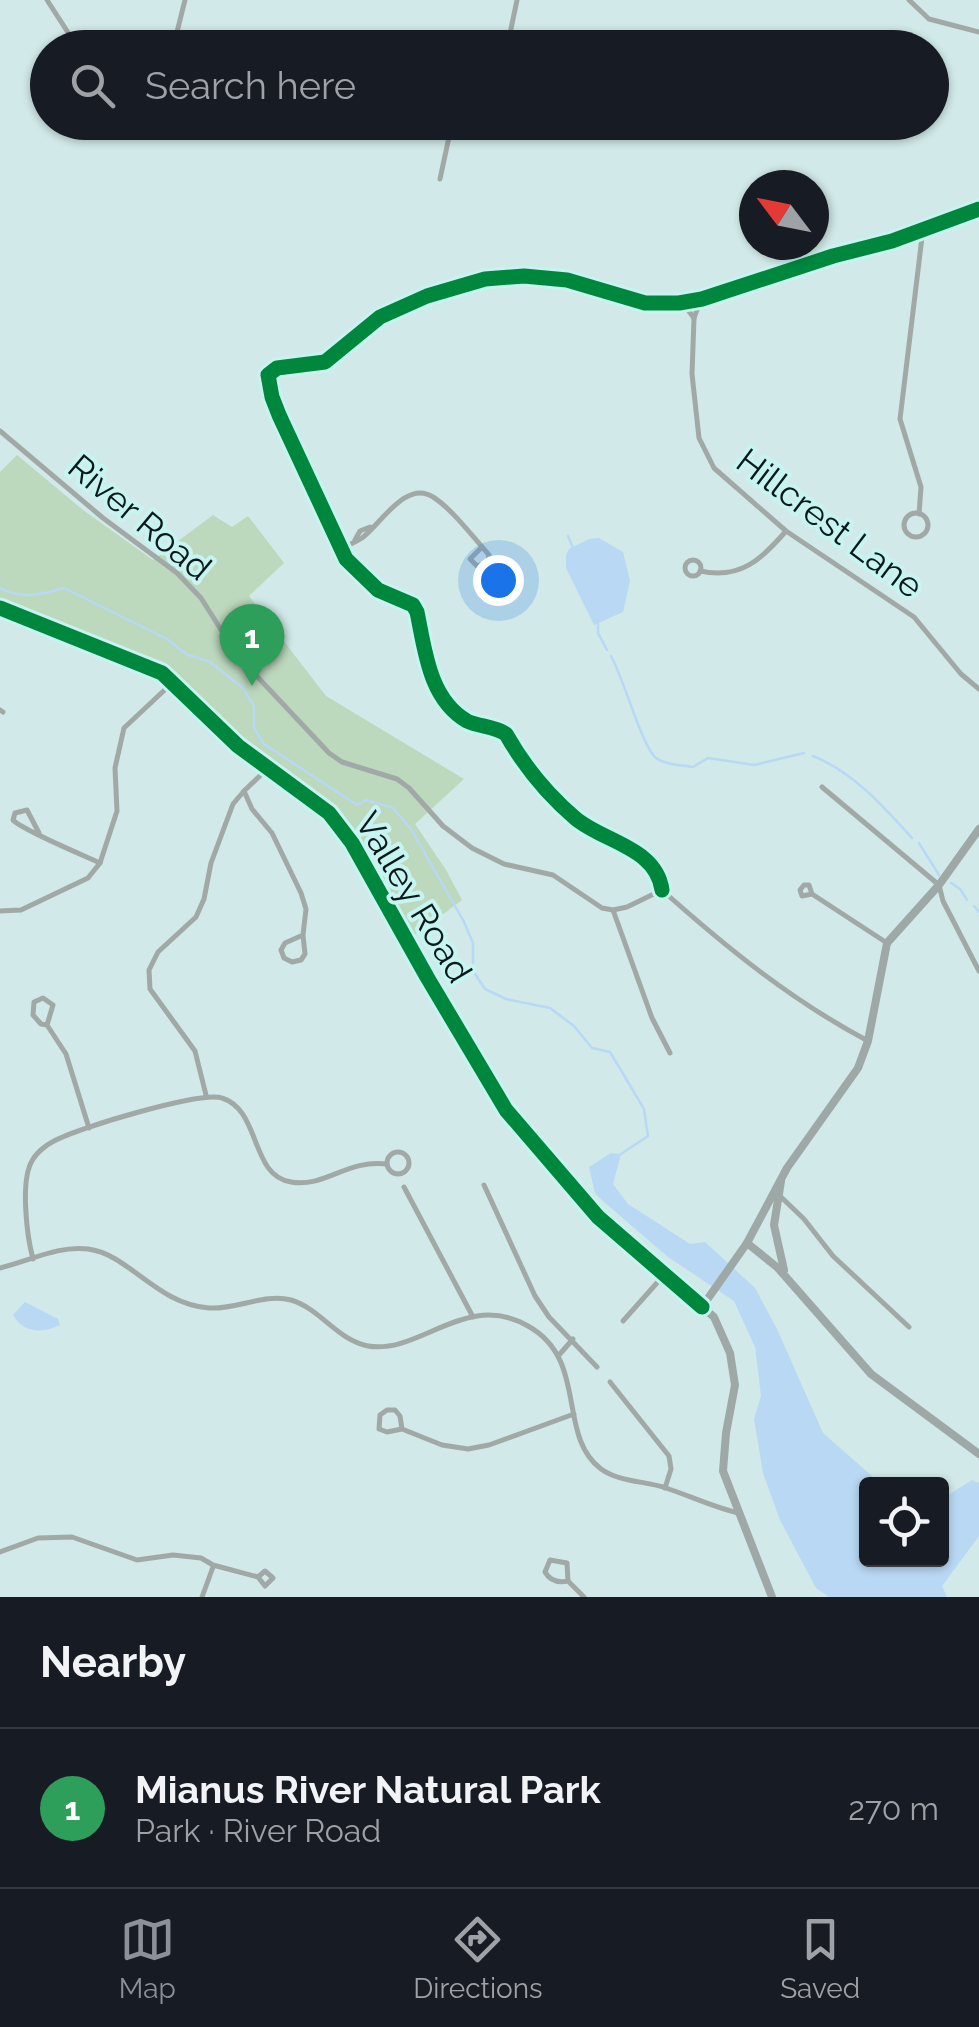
<!DOCTYPE html>
<html lang="en">
<head>
<meta charset="utf-8">
<style>
	body { margin:0; font-family:Raleway,sans-serif; background:#20242c; color:#f1f3f6 }
	.controls { position:absolute; right:30px; bottom:30px; display:grid; overflow:hidden; border-radius:10px; box-shadow:0 2px 8px #0004 }
	.controls button { width:90px; height:90px; display:grid; place-items:center; padding:0; border:0; border-bottom:2px solid #363941; background:#171b24; color:#f1f3f6; font:50px sans-serif }
	.compass { position:absolute; left:739px; top:170px; width:90px; height:90px; border-radius:50%; background:#171b24; box-shadow:0 2px 8px #0004; rotate:302deg }
	.you { position:absolute; left:498px; top:580px; width:35px; height:35px; margin:-25px; border:8px solid #fff; border-radius:50%; background:#1a73e8; box-shadow:0 0 0 15px #1a73e833 }
	.badge { display:grid; place-items:center; width:65px; height:65px; border-radius:50%; background:#8c9099; color:#fff; font-size:32px; font-weight:700 }
	.pin { position:absolute; translate:-50% -82px; filter:drop-shadow(0 2px 5px #0008) }
	.pin::after { content:''; position:absolute; top:52px; width:35px; height:30px; background:inherit; clip-path:polygon(0 0,100% 0,50% 100%) }
	.list { margin:0; padding:0; list-style:none }
	h2 { display:flex; justify-content:space-between; align-items:center; height:130px; margin:0; padding:0 40px; font-size:42px }
	h2 small { font-size:32px; font-weight:400; color:#9ea1a6 }
	.list li { display:grid; grid-template-columns:65px 1fr auto; gap:30px; align-items:center; box-sizing:border-box; height:160px; padding:0 40px; border-top:2px solid #363941 }
	.list b { display:block; font-size:38px; white-space:nowrap }
	.list p { margin:0; font-size:32px; white-space:nowrap; color:#9ea1a6 }
	.list em { font-size:32px; font-style:normal; color:#9ea1a6 }
	.icon { flex:none; width:55px; height:55px; fill:none; stroke:currentColor; stroke-width:2; stroke-linecap:round; stroke-linejoin:round }
	.map { position:relative; flex:none; width:979px; height:1597px; overflow:hidden }
	.search { position:absolute; background:#171b24; box-shadow:0 2px 8px #0004; left:30px; right:30px; top:30px; height:110px; display:flex; align-items:center; gap:25px; box-sizing:border-box; padding:0 35px; border-radius:55px; color:#9ea1a6; font-size:38px }
	.sheet { height:290px; background:#171b24 }
	nav { display:flex; justify-content:space-around; align-items:center; box-sizing:border-box; height:140px; border-top:2px solid #363941; background:#171b24; font-size:28px; color:#9ea1a6 }
	nav a { display:grid; justify-items:center; gap:5px }
	nav .on { color:#8c9099 }
	.map>svg:first-child { display:block }
</style>
</head>
<body>
<div class="map">
<svg width="979" height="1597" viewBox="0 0 979 1597">
	<rect width="100%" height="100%" fill="#d1e9e8"/>
	<polygon fill="#bcd8bd" points="17,455 83,510 153,560 213,515 232,527 248,516 284,563 249,596 326,696 464,779 415,824 446,870 462,900 411,938 355,834 323,799 265,761 209,713 177,676 0,605 0,472"/>
	<g fill="#b9d8f4">
		<polygon points="599,538 623,552 630,581 623,612 594,625 566,568 566,555 569,549 589,539"/>
		<polygon points="611,1153 621,1154 613,1184 628,1204 690,1244 705,1242 755,1288 777,1329 823,1433 881,1484 866,1484 866,1560 942,1560 942,1499 972,1480 979,1483 979,1536 942,1586 947,1597 829,1597 816,1588 780,1520 763,1473 754,1419 761,1396 755,1347 734,1301 668,1257 604,1202 595,1193 589,1167"/>
		<path d="M 25,1302 L 58,1319 L 60,1325 C 43,1333 24,1334 13,1315 Z"/>
	</g>
	<g fill="none" stroke-linecap="round" stroke-linejoin="round">
		<g stroke="#b9d8f4" stroke-width="2.5">
			<polyline points="568,536 573,548"/>
			<path d="M 0,588 C 21,599 42,595 64,588 L 167,639 L 186,654 L 210,662 L 243,688 L 254,706 L 254,728 L 264,744 L 357,805 L 366,800 L 393,808 L 411,829 L 463,920 L 473,943 L 473,971 L 485,989 L 506,999 L 550,1008 L 574,1026 L 592,1048 L 610,1052 L 644,1109 L 648,1136 L 621,1154"/>
			<polyline points="598,622 598,633 607,650"/>
			<path d="M 611,656 C 624,679 642,746 655,757 C 664,765 681,765 693,767 L 708,758 L 754,765 L 804,753"/>
			<path d="M 813,756 C 853,772 884,807 912,838"/>
			<polyline points="919,843 939,875"/>
			<polyline points="951,883 960,889 967,900"/>
			<polyline points="974,906 979,912"/>
		</g>
		<g stroke="#a1a9a7" stroke-width="5">
			<polyline points="47,0 78,48"/>
			<polyline points="909,0 929,19 979,32"/>
			<polyline points="173,48 185,0"/>
			<polyline points="507,48 517,0"/>
			<polyline points="440,179 449,137 463,122"/>
			<polyline points="701,299 694,318 692,374 699,438 714,468 786,531 914,617 961,674 979,689"/>
			<polyline points="682,302 694,318"/>
			<polyline points="0,431 103,518 177,573 201,598 237,655 329,753 342,762 397,779 409,788 443,826 472,848 504,864 553,875 602,908 613,910 627,907 662,890"/>
			<circle cx="916" cy="525" r="12"/>
			<polyline points="919,514 921,487 900,419 923,229"/>
			<polyline points="355,540 360,531 370,527"/>
			<path d="M 341,549 C 348,545 356,542 362,538 C 380,525 406,479 433,497 C 451,508 474,538 489,555 L 488,562 L 477,566 L 470,559 L 482,547"/>
			<circle cx="693" cy="568" r="8"/>
			<path d="M 700,571 C 740,580 762,559 786,531"/>
			<polyline points="0,710 3,712"/>
			<polyline points="268,768 244,791 252,809 272,833 301,893 306,909 303,935 305,954 301,960 292,962 284,958 281,950 285,943 303,935"/>
			<polyline points="822,787 939,885 943,901 979,971"/>
			<path d="M 39,833 L 27,810 L 15,813 L 13,820 C 22,830 83,855 100,863"/>
			<path d="M 662,890 C 656,847 603,842 575,818 C 547,794 524,766 506,734 C 494,726 480,727 467,721 C 429,699 425,650 417,612 L 413,605 L 378,590 L 346,559 L 279,415 L 272,397 L 268,375 L 277,368 L 325,362 L 380,317 L 427,296 L 485,279 L 524,276 L 567,280 L 645,303 L 679,303 L 702,299 L 833,256 L 892,241 L 979,209"/>
			<path d="M 662,890 C 727,948 791,1000 868,1041"/>
			<polyline points="812,894 809,885 804,885 800,890 802,896 812,894 887,943"/>
			<polyline points="613,910 652,1018 670,1053"/>
			<polyline points="0,911 21,910 88,878 100,863 117,811 115,768 124,728 171,684"/>
			<polyline points="47,1025 53,1005 43,998 34,1002 33,1015 41,1024 47,1025 66,1054 89,1128"/>
			<polyline points="206,1095 195,1051 150,989 149,970 158,952 196,917 204,899 211,863 233,804 244,791"/>
			<circle cx="398" cy="1163" r="11"/>
			<polyline points="484,1185 535,1296 549,1317 597,1367"/>
			<polyline points="404,1187 473,1317"/>
			<polyline points="780,1196 804,1219 833,1256 909,1327"/>
			<path d="M 33,1259 C 27,1237 20,1181 32,1161 C 36,1153 46,1145 54,1141 C 77,1128 201,1091 222,1098 C 261,1110 250,1176 291,1182 C 325,1188 347,1159 387,1164"/>
			<path d="M 0,1268 C 29,1261 59,1245 88,1249 C 129,1254 156,1304 209,1308 C 236,1310 264,1293 291,1300 C 321,1309 337,1340 368,1346 C 420,1355 466,1290 528,1326 C 589,1360 556,1435 601,1469 C 619,1482 646,1481 666,1488 C 690,1496 713,1507 738,1513"/>
			<polyline points="623,1321 664,1275"/>
			<polyline points="559,1355 573,1339"/>
			<polyline points="610,1382 669,1456 671,1469 665,1488"/>
			<polyline points="402,1429 400,1416 395,1410 387,1410 380,1415 379,1429 387,1432 402,1429 442,1445 468,1449 489,1445 574,1414"/>
			<polyline points="0,1552 38,1538 72,1537 137,1560 173,1555 201,1558 213,1565 258,1577 265,1586 273,1578 265,1571 258,1577"/>
			<path d="M 568,1581 C 558,1583 550,1581 545,1572 L 550,1560 L 567,1563 L 568,1581 L 584,1597"/>
			<polyline points="202,1597 213,1567"/>
		</g>
		<g stroke="#9ea8a7" stroke-width="8">
			<polyline points="0,608 162,673 216,728 316,800 341,827 506,1110 598,1217 714,1317 730,1353 735,1385 726,1433 723,1471 772,1597"/>
			<polyline points="781,1181 774,1225 784,1270"/>
			<polyline points="747,1243 778,1268 871,1374 979,1454"/>
			<polyline points="702,1307 747,1243 787,1168 858,1068 868,1041 887,943 939,885 979,829"/>
		</g>
		<defs>
			<g id="cycleway">
				<polyline points="0,608 162,673 238,746 329,813 352,843 427,977 506,1110 598,1217 702,1307"/>
				<path d="M 662,890 C 656,847 603,842 575,818 C 547,794 524,766 506,734 C 494,726 480,727 467,721 C 429,699 425,650 417,612 L 413,605 L 378,590 L 346,559 L 279,415 L 272,397 L 268,375 L 277,368 L 325,362 L 380,317 L 427,296 L 485,279 L 524,276 L 567,280 L 645,303 L 679,303 L 702,299 L 833,256 L 892,241 L 979,209"/>
			</g>
		</defs>
		<use href="#cycleway" stroke="#c7f3f1" stroke-width="21"/>
		<use href="#cycleway" stroke="#00873e" stroke-width="15"/>
	</g>
	<g text-anchor="middle" dominant-baseline="central" stroke-width="8" stroke-linejoin="round" paint-order="stroke">
		<g font-size="35" fill="#091919" stroke="#c7f3f1">
			<text transform="translate(140 517) rotate(40)">River Road</text>
			<text transform="translate(830 523) rotate(37)">Hillcrest Lane</text>
			<text transform="translate(414 897) rotate(59)">Valley Road</text>
		</g>
	</g>
</svg>
<div class="controls">
<button><svg class="icon" aria-label="locate" viewBox="0 0 24 24"><circle cx="12" cy="12" r="6"/><path d="M12 2v4M12 18v4M2 12h4M18 12h4"/></svg></button>
</div>
<svg class="compass" viewBox="-18 -18 36 36"><path d="M0-13l5 13h-10z" fill="#e53935"/><path d="M0 13l5-13h-10z" fill="#9ea1a6"/></svg>
<div class="you"></div>
<div class="pin badge" style="left:252px;top:686px;background:#2e9e5b">1</div>
<div class="search"><svg class="icon" aria-label="search" viewBox="0 0 24 24"><circle cx="10" cy="10" r="6"/><path d="M15 15l6 6"/></svg>Search here</div>
</div>
<section class="sheet">
<h2>Nearby<small></small></h2>
<ul class="list">
<li><span class="badge" style="background:#2e9e5b">1</span><div><b>Mianus River Natural Park</b><p>Park · River Road</p></div><em>270 m</em></li>
</ul>
</section>
<nav>
<a class="on"><svg class="icon" aria-label="map" viewBox="0 0 24 24"><path d="M3 6l6-2 6 2 6-2v14l-6 2-6-2-6 2zM9 4v14M15 6v14"/></svg>Map</a>
<a><svg class="icon" aria-label="directions" viewBox="0 0 24 24"><path d="M12 3l9 9-9 9-9-9zM9 14v-3h6M13 9l2 2-2 2"/></svg>Directions</a>
<a><svg class="icon" aria-label="saved" viewBox="0 0 24 24"><path d="M7 4h10v16l-5-4-5 4z"/></svg>Saved</a>
</nav>
</body>
</html>
